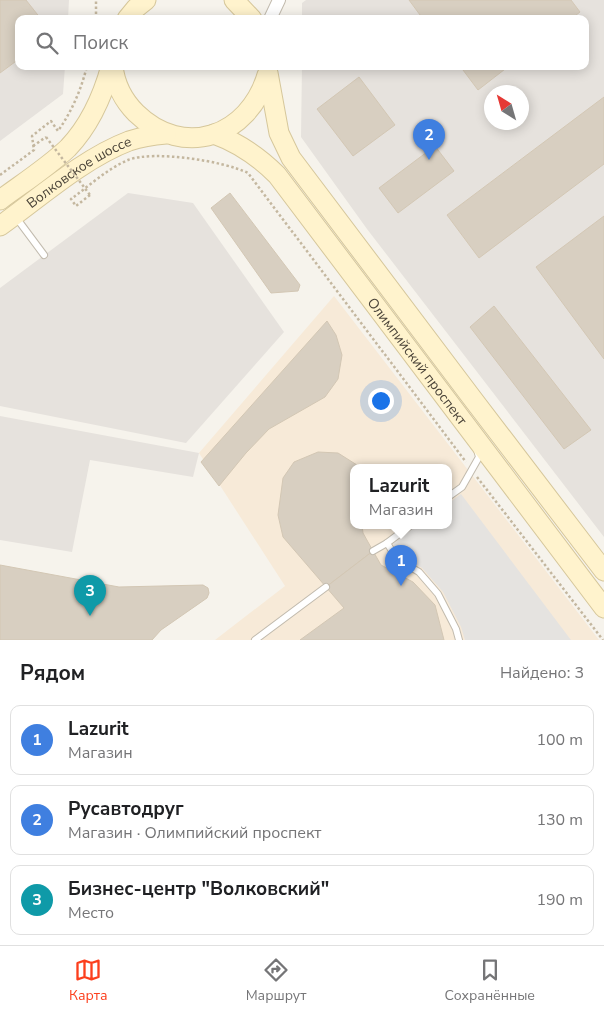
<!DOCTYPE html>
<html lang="ru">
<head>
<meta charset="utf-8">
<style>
	body { margin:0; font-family:"Nunito Sans",sans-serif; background:#f2f2f2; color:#202124 }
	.compass { position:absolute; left:484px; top:85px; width:45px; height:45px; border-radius:50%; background:#fff; box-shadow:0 2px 12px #0003; rotate:323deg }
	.you { position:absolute; left:380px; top:400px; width:18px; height:18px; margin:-12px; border:4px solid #fff; border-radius:50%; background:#1a73e8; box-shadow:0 0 0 8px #1a73e833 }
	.badge { display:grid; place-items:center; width:32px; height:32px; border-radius:50%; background:#fc3f1d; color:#fff; font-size:16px; font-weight:700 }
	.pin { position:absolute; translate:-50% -41px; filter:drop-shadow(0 1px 2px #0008) }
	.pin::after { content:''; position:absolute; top:26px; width:18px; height:15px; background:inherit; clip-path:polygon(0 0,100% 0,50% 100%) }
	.popup { position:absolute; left:350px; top:464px; width:102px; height:65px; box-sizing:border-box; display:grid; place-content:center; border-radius:10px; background:#fff; filter:drop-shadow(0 1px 4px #0005); font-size:16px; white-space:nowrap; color:#757577 }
	.popup b { font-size:19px; color:#202124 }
	.popup::after { content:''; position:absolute; left:50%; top:100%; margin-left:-10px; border:10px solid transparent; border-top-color:#fff }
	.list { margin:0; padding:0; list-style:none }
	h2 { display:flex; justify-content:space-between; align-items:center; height:65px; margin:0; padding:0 20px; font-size:21px }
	h2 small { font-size:16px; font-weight:400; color:#757577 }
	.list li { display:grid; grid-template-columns:32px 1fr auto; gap:15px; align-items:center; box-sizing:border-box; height:70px; margin:0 10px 10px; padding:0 10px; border:1px solid #e0e0e0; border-radius:10px }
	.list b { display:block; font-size:19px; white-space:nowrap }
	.list p { margin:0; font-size:16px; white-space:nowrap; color:#757577 }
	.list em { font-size:16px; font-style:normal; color:#757577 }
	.icon { flex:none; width:28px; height:28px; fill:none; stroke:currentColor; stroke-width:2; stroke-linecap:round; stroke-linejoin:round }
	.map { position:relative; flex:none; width:604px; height:640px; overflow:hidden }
	.search { position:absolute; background:#fff; box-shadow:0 2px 12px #0003; left:15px; right:15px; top:15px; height:55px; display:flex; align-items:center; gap:12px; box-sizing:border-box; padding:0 18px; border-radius:10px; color:#757577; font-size:19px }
	.sheet { height:305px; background:#fff }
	nav { display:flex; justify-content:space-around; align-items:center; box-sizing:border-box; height:70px; border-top:1px solid #e0e0e0; background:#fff; font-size:14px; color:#757577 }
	nav a { display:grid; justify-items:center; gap:2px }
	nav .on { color:#fc3f1d }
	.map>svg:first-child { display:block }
</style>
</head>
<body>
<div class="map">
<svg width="604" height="640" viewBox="0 0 604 640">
	<rect width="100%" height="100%" fill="#f6f3ec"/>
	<path fill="#f7ead8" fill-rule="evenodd" d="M 334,296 L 599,640 L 215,640 L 285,586 L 199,453 ZM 354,467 L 448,467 L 448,525 L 354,525 Z"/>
	<g fill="#e6e2dd" fill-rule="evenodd">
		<polygon points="0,0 69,0 68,19 19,19 19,66 65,66 63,94 0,141"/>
		<path d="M 306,0 L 604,0 L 604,537 L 367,229 L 301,137 L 302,66 L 585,66 L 585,19 L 302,19 L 302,3 ZM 492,92 L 522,92 L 522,122 L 492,122 Z"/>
		<polygon points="128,193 193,203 284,332 186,443 0,406 0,288"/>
		<polygon points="0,416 199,453 193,477 90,460 72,552 0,540"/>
	</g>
	<polygon fill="#e5e3e0" points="461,494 571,640 465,640 461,627 443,592 422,568 401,556 392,542 417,525 448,525 449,503"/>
	<g fill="#d8cfc1" stroke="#d3c7b4">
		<polygon points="0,0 26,0 41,19 19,19 19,59 0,73"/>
		<polygon points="409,0 571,0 580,12 571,19 423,19"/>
		<polygon points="460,66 509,66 478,90"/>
		<polygon points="359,77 395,125 353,156 317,109"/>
		<polygon points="604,97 604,164 479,258 447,215"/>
		<polygon points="435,146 454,171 398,213 379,188"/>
		<polygon points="230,193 300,285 298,291 271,293 211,208"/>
		<polygon points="604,216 604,359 536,267"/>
		<polygon points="494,306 591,430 564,449 470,327"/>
		<polygon points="327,321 336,335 342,355 338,379 325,397 269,429 246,453 219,486 201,462"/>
		<polygon points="318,452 338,453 357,465 357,467 354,467 354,525 362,525 363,533 373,551 326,587 283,537 278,515 283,478 294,462"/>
		<polygon points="373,551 381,565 413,582 435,605 444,640 300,640 344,608 326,587"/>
		<polygon points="0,565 119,587 203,585 208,588 209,593 207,598 161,630 152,640 0,640"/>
	</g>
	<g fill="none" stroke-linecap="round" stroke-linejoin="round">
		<defs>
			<g id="lane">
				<polyline points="15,216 44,255"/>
				<polyline points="448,497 462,487 479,457 477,450"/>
				<polyline points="411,525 387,543 397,559 419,572 438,594 456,629 459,640"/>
				<polyline points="373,551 387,543"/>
				<polyline points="255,640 326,587"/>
			</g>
			<polyline id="street" points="270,19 279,0"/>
			<g id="secondary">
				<polyline points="234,0 252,19"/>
				<polyline points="127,19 136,8 146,0"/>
				<path d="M 113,66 C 115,84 124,101 136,113 C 184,160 249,136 267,75"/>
				<polyline points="268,73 279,133 291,158 472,398 604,571"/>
				<path id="s1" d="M 214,134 C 239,143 258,156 277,175 L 604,608"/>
				<path d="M 0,200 C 23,183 48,167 68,148 C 89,126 103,95 111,66"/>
				<path id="s2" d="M 0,226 C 39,198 84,158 129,141 C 141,137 154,135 166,134"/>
			</g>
		</defs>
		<use href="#lane" stroke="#c2bbae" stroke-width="8"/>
		<use href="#street" stroke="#c2bbae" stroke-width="14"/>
		<use href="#secondary" stroke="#d6c79b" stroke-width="21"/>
		<g stroke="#c4b79f" stroke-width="2.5" stroke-dasharray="2.5 2.5" stroke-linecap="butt">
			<polyline points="96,19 96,0"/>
			<polyline points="33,146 46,137"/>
			<path d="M 0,175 L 34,150 L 32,136 L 51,121 L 58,131 C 72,111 81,90 87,66"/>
			<path d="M 90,195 L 76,206 L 71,199 C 89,186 107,169 128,160 C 153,150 224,161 248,173 L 466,462"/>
			<polyline points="477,477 603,640"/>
		</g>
		<use href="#lane" stroke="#fff" stroke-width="6"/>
		<use href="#street" stroke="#fff" stroke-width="12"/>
		<use href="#secondary" stroke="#fff3cd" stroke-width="19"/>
		<polyline stroke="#c4b79f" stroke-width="2.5" stroke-dasharray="2.5 2.5" stroke-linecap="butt" points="46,137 90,195"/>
	</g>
	<g text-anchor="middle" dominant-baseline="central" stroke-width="4" stroke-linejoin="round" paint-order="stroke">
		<g font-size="14" fill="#4b4439" stroke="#fff">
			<text stroke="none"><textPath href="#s2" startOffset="96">Волковское шоссе</textPath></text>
			<text stroke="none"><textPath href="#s1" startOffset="309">Олимпийский проспект</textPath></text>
		</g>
	</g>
</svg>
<svg class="compass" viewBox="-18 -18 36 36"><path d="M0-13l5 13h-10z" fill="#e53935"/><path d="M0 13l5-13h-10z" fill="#757577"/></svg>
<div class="you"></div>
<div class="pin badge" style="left:401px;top:586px;background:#3f7fe0">1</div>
<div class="popup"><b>Lazurit</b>Магазин</div>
<div class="pin badge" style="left:429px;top:160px;background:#3f7fe0">2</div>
<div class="pin badge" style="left:90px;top:616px;background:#0f9aa8">3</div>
<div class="search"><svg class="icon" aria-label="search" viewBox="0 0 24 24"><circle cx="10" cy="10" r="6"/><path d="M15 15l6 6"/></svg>Поиск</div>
</div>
<section class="sheet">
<h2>Рядом<small>Найдено: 3</small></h2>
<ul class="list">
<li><span class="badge" style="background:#3f7fe0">1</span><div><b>Lazurit</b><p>Магазин</p></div><em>100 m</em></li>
<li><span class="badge" style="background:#3f7fe0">2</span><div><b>Русавтодруг</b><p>Магазин · Олимпийский проспект</p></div><em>130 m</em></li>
<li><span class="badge" style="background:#0f9aa8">3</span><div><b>Бизнес-центр &quot;Волковский&quot;</b><p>Место</p></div><em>190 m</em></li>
</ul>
</section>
<nav>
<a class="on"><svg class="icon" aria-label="map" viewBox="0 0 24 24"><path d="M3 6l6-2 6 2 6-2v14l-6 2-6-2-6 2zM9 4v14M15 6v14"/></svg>Карта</a>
<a><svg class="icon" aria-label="directions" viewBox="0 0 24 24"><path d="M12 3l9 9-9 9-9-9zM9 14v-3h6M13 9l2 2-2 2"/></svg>Маршрут</a>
<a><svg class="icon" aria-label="saved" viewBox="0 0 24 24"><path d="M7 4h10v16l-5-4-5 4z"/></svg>Сохранённые</a>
</nav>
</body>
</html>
